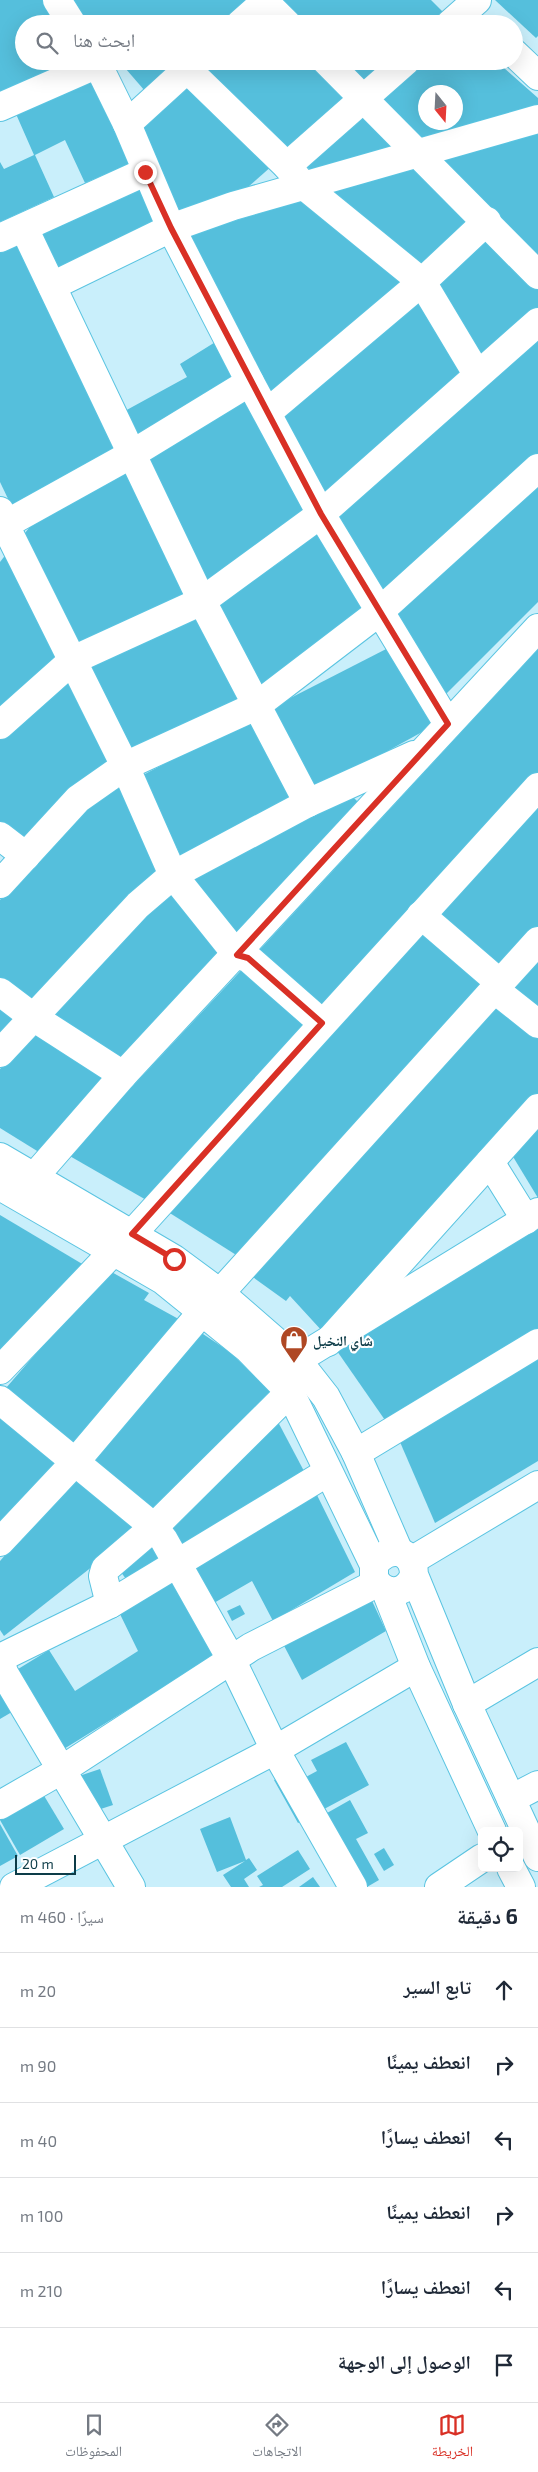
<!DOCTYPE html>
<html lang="ar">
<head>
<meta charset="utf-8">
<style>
	body { margin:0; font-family:"Exo 2","Noto Naskh Arabic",sans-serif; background:#f2f2f3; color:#1f2937; direction:rtl }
	.controls { position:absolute; right:15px; bottom:15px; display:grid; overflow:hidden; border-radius:8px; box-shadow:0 5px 20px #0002 }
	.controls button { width:45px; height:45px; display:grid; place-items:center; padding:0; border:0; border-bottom:1px solid #e0e1e3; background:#fff; color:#1f2937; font:25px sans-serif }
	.compass { position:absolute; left:418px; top:85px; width:45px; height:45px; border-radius:50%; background:#fff; box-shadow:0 5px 20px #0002; rotate:162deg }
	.scale { position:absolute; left:15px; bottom:12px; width:61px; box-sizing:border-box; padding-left:5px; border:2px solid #0d3c48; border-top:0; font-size:14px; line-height:18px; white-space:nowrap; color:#0d3c48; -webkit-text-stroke:4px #fff; paint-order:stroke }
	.stop { position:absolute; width:15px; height:15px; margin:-11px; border:4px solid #d93025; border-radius:50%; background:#fff }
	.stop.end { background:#d93025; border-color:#fff; box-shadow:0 1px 5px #0008 }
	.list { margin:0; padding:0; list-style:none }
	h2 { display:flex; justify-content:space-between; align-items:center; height:65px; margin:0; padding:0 20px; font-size:21px }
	h2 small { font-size:16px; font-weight:400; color:#747a83 }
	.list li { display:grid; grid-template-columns:32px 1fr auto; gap:15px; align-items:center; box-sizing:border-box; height:75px; padding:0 20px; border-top:1px solid #e0e1e3 }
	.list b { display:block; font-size:19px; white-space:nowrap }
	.list em { font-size:16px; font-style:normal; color:#747a83 }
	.icon { flex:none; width:28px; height:28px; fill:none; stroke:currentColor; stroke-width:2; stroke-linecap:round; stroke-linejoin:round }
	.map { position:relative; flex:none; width:538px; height:1887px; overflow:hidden; direction:ltr }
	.search { position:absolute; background:#fff; box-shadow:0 5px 20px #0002; left:15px; right:15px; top:15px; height:55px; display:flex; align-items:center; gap:12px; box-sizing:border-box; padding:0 18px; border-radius:28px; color:#747a83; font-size:19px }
	.sheet { height:515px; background:#fff }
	nav { display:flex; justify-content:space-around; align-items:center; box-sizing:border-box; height:70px; border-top:1px solid #e0e1e3; background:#fff; font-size:14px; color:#747a83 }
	nav a { display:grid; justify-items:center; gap:2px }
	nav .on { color:#d93025 }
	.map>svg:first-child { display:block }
</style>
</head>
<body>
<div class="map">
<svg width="538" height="1887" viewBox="0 0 538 1887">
	<rect width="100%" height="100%" fill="#c9effb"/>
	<g fill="#55bfdc" fill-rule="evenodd">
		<polygon points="0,0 51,0 62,24 24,24 24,61 70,61 0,94"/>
		<polygon points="64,0 247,0 248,1 222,24 85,24"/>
		<polygon points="283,0 431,0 445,14 434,24 301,24 280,3"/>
		<polygon points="495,0 538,0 538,36 536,38"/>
		<polygon points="119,61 179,61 145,91"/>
		<polygon points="213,61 308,61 347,100 290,151 203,70"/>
		<polygon points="339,61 392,61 364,86"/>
		<path d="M 423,61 L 496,61 L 538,98 L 538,110 L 420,142 L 378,100 ZM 426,92 L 456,92 L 456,122 L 426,122 Z"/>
		<polygon points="94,77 131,163 85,183 65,140 35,155 54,197 0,222 0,162 4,169 34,155 16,114"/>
		<polygon points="187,84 273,165 238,196 184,213 174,211 139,126"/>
		<polygon points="362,114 397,150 319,178 304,164"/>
		<polygon points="538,129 538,259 437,159"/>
		<polygon points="414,167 470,222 418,270 333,191"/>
		<polygon points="142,185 161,225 55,273 37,234"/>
		<polygon points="313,197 405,281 269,395 185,236"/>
		<polygon points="484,236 538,290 538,310 480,362 434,282"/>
		<polygon points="20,240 121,454 11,505 0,482 0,250"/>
		<polygon points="421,294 467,373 327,497 283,418"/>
		<polygon points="538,334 538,456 380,598 331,518"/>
		<polygon points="217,341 238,378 137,441 123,412 187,377 180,364"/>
		<polygon points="249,399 312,511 206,584 146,461"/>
		<polygon points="130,471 189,595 77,647 25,533 36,519"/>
		<polygon points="538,478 538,602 444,696 389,612"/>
		<polygon points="320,528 366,609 257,692 215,606 283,560"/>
		<polygon points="7,553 56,658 0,711 0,562"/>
		<polygon points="199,613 244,701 131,752 87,667"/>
		<polygon points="392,646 433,726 313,792 267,710"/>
		<polygon points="538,649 538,772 317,1013 254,956"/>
		<polygon points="68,676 113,763 23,843 0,825 0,737"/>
		<polygon points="254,717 296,801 182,859 143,775"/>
		<polygon points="121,787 163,877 31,1005 0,979 0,900 83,806"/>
		<polygon points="348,792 362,806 233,944 183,881"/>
		<polygon points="538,798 538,927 497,973 429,915"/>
		<polygon points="174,888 225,953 122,1066 47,1018 143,910"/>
		<polygon points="425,923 490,982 241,1258 165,1210"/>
		<polygon points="538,954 538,1016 506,990"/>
		<polygon points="248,963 312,1021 148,1201 68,1155"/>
		<polygon points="496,999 538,1033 538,1096 323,1332 290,1296 286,1301 250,1275"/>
		<polygon points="0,1004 21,1019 0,1041"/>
		<polygon points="37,1031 113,1076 42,1154 0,1128 0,1069"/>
		<polygon points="538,1125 538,1198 512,1155"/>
		<polygon points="0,1215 89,1268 0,1368"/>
		<polygon points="538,1226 538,1329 387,1423 337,1351"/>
		<polygon points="108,1270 149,1293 144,1300 184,1322 75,1448 6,1388"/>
		<polygon points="200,1332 230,1352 274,1395 155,1515 89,1459"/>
		<polygon points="538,1356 538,1461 435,1523 400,1442"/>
		<polygon points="0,1414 59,1461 0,1528"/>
		<polygon points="277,1420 305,1473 182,1553 167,1529"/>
		<polygon points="75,1475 140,1529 4,1636 0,1630 0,1561"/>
		<polygon points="315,1491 355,1572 273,1621 252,1581 207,1607 186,1568"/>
		<polygon points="155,1540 168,1562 131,1586 118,1568"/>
		<polygon points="175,1574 219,1653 59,1752 10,1674 49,1650 75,1691 138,1651 118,1610"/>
		<polygon points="367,1590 386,1631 302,1680 281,1640"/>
		<polygon points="240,1605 245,1614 232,1621 227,1611"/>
		<polygon points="0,1679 17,1709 0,1719"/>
		<polygon points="346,1742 369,1785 298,1823 274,1780 285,1774 291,1785 317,1771 311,1760"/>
		<polygon points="100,1769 113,1805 76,1817 64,1781"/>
		<polygon points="43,1794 64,1829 20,1855 0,1820"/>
		<polygon points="350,1800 368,1833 356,1839 379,1880 367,1887 343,1887 320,1817"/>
		<polygon points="230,1817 246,1860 249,1858 257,1870 244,1879 249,1887 231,1887 223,1875 245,1861 217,1872 200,1829"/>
		<polygon points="0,1824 18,1856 0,1866"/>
		<polygon points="384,1848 394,1865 384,1871 374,1854"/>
		<polygon points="298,1850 310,1869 282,1887 259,1887 263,1885 257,1876"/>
		<polygon points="313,1877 320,1887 299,1887"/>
	</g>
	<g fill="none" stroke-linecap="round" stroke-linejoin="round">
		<defs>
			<g id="minor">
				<polyline points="57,0 72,24"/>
				<polyline points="263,0 287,24"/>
				<polyline points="240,24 267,0"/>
				<polyline points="450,24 477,0"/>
				<polyline points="514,53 538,76"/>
				<polyline points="96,61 127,124 171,228 250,382 321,514 448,724"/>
				<polyline points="326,61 538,275"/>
				<polyline points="406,61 287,166 303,185 422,282 477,374"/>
				<polyline points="187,69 287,166"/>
				<polyline points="0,107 98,64"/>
				<polyline points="127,124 196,61"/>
				<polyline points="24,228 202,601 308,803"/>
				<polyline points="0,238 145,172"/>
				<polyline points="52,286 171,228 233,206 538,119"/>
				<polyline points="268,412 422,282 487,221"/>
				<polyline points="0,511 8,531 125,766 173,875 237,955 248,958 322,1023"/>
				<polyline points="6,524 132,454 250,382"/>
				<polyline points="0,725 73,660 202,601 321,514 538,322"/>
				<polyline points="0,836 26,856"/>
				<polyline points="0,884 78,799 125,766 256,706 379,612 538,468"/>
				<polyline points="421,915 500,983"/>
				<polyline points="494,989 538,1024"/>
				<polyline points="0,992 33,1017 123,1075"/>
				<polyline points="0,1053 138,905 173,875 308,803 414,755"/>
				<polyline points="490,1162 526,1220"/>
				<polyline points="34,1177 123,1075 538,628"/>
				<polyline points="132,1234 538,787"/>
				<polyline points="220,1293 538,941"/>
				<polyline points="328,1342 538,1108"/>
				<polyline points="297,1360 538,1212"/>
				<polyline points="0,1370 113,1252"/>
				<polyline points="0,1400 154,1527 164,1540 232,1661 275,1750 353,1887"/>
				<polyline points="356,1453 538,1343"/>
				<polyline points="0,1542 76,1461 202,1312"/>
				<polyline points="411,1561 538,1485"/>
				<polyline points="110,1604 103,1576 105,1569 154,1527 290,1392"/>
				<polyline points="0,1658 110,1604 328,1472"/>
				<polyline points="0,1658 4,1673 131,1887"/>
				<polyline points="467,1704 538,1662"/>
				<polyline points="511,1799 538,1785"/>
				<polyline points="0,1805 63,1769 251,1647 377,1583"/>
				<polyline points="14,1887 275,1750 416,1667"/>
				<polyline points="439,1887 482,1858"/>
			</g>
			<g id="major">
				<polyline points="0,1157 174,1259 220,1293 297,1360 326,1397 356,1453 399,1552"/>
				<polyline points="0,1186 163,1280 247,1348 290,1392 374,1565"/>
				<path d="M 414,1575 C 407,1595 384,1597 374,1578 L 374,1565 C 388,1544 414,1549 414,1575 L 467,1704 L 538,1857"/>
				<polyline points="386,1591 416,1667 492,1831"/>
				<polyline points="511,1868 521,1887"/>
			</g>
		</defs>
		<use href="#minor" stroke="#5ac4e1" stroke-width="30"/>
		<use href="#major" stroke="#5ac4e1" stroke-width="30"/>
		<use href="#minor" stroke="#fff" stroke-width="28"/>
		<use href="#major" stroke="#fff" stroke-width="28"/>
	</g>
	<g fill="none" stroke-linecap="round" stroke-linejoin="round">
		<polyline stroke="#d93025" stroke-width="6" points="145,172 171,228 321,514 448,724 237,955 248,958 322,1023 132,1234 174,1259"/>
	</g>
	<defs>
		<symbol id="shop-pin" viewBox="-11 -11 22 30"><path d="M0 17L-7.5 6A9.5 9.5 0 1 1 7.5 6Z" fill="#af4824" stroke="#fff"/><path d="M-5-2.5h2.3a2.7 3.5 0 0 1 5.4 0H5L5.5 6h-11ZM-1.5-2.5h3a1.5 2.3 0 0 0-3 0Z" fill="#fff"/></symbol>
	</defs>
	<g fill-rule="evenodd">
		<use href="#shop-pin" x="278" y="1324" width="32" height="43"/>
	</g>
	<g text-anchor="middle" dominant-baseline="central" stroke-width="4" stroke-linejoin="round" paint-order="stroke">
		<g font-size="14" font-weight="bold" fill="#0d3c48" stroke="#fff" text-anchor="start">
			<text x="313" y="1340">شاي النخيل</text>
		</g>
	</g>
</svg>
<div class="controls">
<button><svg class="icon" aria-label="locate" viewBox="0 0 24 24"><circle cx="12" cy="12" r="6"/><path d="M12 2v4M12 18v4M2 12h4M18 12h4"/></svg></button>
</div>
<svg class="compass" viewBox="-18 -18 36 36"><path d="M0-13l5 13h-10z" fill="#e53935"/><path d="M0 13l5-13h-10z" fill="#747a83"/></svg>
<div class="scale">20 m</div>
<div class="stop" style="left:174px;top:1259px"></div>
<div class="stop end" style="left:145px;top:172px"></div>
<div class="search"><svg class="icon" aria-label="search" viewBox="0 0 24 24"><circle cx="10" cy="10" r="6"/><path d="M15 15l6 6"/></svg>ابحث هنا</div>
</div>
<section class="sheet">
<h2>6 دقيقة<small>سيرًا · 460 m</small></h2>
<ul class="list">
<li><svg class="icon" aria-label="ahead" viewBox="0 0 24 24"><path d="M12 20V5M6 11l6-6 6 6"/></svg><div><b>تابع السير</b></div><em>20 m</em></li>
<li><svg class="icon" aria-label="right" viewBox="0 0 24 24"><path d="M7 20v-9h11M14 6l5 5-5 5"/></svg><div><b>انعطف يمينًا</b></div><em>90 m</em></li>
<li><svg class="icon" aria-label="left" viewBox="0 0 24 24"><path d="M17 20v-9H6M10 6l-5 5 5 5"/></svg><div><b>انعطف يسارًا</b></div><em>40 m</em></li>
<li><svg class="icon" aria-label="right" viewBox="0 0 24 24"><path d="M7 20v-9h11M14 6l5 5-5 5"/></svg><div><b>انعطف يمينًا</b></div><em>100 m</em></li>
<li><svg class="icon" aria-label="left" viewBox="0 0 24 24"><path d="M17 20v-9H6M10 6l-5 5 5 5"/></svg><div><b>انعطف يسارًا</b></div><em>210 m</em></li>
<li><svg class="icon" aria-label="arrive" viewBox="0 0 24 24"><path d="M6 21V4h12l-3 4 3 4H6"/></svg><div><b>الوصول إلى الوجهة</b></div></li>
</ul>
</section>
<nav>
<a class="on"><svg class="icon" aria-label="map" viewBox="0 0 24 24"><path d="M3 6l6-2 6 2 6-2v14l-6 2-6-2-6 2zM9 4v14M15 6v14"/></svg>الخريطة</a>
<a><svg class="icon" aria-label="directions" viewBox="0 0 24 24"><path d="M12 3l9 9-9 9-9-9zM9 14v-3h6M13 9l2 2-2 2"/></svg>الاتجاهات</a>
<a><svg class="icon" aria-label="saved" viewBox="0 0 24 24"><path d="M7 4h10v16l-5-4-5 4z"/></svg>المحفوظات</a>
</nav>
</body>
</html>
